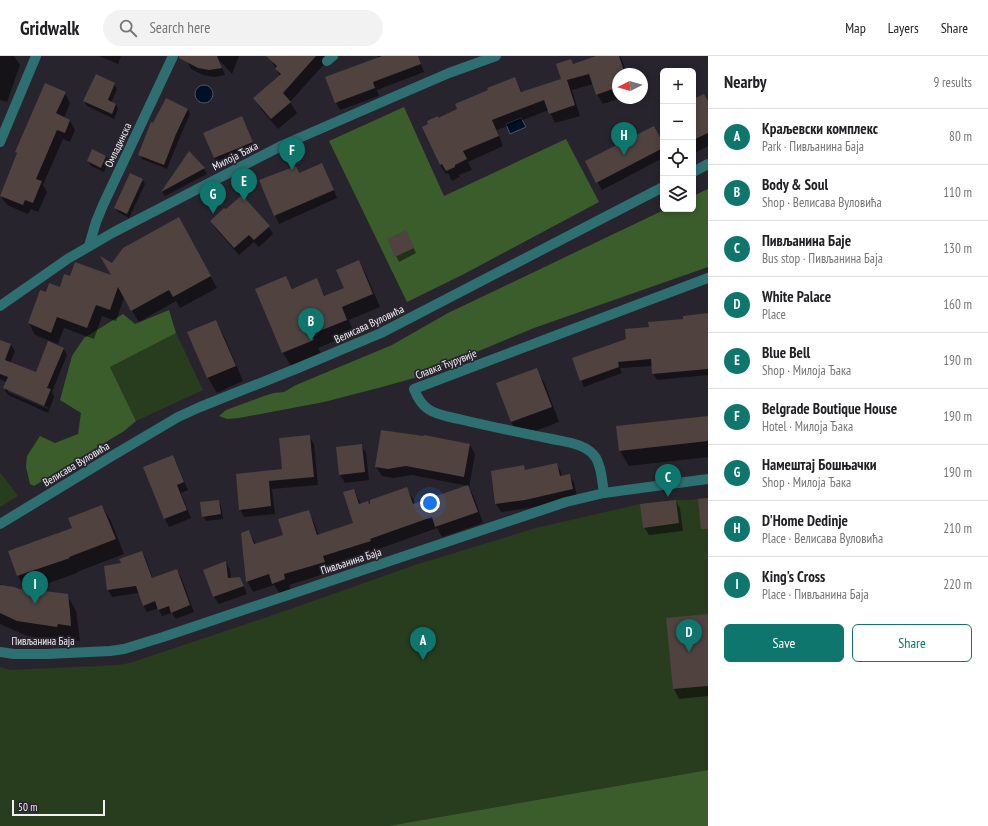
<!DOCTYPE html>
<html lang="en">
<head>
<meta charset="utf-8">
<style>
	body { margin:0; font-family:"PT Sans Narrow",sans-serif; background:#f2f2f2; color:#202124 }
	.controls { position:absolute; right:12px; top:12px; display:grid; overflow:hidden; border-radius:6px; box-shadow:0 2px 6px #0003 }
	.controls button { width:36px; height:36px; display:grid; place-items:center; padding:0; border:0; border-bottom:1px solid #e0e0e0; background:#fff; color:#202124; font:20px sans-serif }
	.compass { position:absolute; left:612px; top:12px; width:36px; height:36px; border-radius:50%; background:#fff; box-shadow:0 2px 6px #0003; rotate:264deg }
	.scale { position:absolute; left:12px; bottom:10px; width:93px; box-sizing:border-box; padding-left:4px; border:2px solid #f2eff6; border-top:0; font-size:11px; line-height:14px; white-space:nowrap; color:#f2eff6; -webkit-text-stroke:3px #28242e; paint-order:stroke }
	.you { position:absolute; left:430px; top:447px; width:14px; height:14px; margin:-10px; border:3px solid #fff; border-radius:50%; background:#1a73e8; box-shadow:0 0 0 6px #1a73e833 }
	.badge { display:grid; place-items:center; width:26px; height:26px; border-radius:50%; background:#0f766e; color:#fff; font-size:13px; font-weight:700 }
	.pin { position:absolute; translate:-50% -33px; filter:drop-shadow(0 1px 2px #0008) }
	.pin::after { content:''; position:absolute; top:21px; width:14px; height:12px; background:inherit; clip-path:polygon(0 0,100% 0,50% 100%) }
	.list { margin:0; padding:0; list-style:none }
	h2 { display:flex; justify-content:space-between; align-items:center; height:52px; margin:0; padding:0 16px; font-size:17px }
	h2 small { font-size:13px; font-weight:400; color:#757577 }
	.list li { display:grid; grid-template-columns:26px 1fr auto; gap:12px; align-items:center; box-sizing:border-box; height:56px; padding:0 16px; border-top:1px solid #e0e0e0 }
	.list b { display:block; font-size:15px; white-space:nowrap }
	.list p { margin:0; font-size:13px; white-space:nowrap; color:#757577 }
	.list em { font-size:13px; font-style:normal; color:#757577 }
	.actions { display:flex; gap:8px; padding:12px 16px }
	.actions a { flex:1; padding:9px 0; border:1px solid #0f766e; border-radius:6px; text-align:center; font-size:14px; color:#0f766e }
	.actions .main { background:#0f766e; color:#fff }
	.icon { flex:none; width:22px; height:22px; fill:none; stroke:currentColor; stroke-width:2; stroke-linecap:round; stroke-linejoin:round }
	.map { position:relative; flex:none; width:708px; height:770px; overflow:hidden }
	header { display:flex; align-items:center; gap:24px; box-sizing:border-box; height:56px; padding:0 20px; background:#fff; border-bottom:1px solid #e0e0e0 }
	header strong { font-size:19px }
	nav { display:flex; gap:22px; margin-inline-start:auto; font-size:14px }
	.search { width:280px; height:36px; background:#f2f2f2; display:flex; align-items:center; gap:10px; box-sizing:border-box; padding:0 14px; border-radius:22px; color:#757577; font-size:15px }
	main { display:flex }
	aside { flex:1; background:#fff }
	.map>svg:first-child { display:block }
</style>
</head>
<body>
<header>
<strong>Gridwalk</strong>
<div class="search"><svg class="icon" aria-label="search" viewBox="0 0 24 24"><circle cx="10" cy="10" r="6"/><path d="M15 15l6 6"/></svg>Search here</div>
<nav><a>Map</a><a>Layers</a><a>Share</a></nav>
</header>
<main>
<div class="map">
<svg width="708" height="770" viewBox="0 0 708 770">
	<rect width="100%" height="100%" fill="#28242e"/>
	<g fill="#283c1e">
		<polygon points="176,277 203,334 136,365 110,311"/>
		<polygon points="0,416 18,440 0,451"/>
		<polygon points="708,442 708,714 388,770 0,770 0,611 11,614 118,609 130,607 279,557 415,509 536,472 640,448 676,444 688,444"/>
	</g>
	<g fill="#3b5d2b">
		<polygon points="404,51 444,140 566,83 599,146 464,218 407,246 329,85"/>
		<polygon points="708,133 708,211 534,272 414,322 382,331 324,346 239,362 227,363 219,360 226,354 264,340 274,337 284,336 296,329 392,289 448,257 666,153 693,153 693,140"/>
		<polygon points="169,254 176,277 110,311 136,365 124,375 34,430 30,428 26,411 27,400 40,380 55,387 78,378 81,357 60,344 72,300 84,282 123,258 135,268"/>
		<polygon points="708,714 708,770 388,770"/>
	</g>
	<g fill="#001125" stroke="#495464">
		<circle cx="204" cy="38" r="9"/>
		<polygon points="521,62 526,71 510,78 506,68"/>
	</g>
	<g fill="#0007" fill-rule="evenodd">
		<polygon points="0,0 14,0 20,9 7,46 0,44"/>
		<polygon points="99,0 121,0 118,8"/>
		<polygon points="189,0 239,0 232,18 219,4 225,19 214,21 203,19 191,13 187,5"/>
		<polygon points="274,0 335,0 325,7 290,46 297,57 278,73 261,53 254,42 280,20 271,4"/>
		<polygon points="377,0 418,0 424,16 377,34 379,40 340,54 336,47 378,2"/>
		<polygon points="599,0 620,0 622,4 627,18 618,18 618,42 621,42 603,48 597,38 593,28 572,34 580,60 555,67 549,54 497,74 503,90 468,106 472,114 459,119 460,121 452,125 448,117 446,118 440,109 438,63 458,54 515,22 522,36 562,24 571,4 573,8"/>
		<polygon points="114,28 117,33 111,47 116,48 118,53 114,63 87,50 84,45"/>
		<polygon points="65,37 70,47 64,62 70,65 75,74 70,86 63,83 43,129 47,136 38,156 31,153 28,158 7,149 1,140 17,99 16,96"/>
		<polygon points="693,45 708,46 708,90 693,98"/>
		<polygon points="188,53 190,58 179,83 167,113 142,103 140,98"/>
		<polygon points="242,61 246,69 256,94 219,109 214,102"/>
		<polygon points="663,89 663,102 602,134 586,106"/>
		<polygon points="189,96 204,113 207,118 165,140 162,136"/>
		<polygon points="106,100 109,105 104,116 91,110 88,105"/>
		<polygon points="322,108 326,116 337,142 279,168 275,159 299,118"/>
		<polygon points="142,123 145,128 129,162 118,156 115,151"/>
		<polygon points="211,165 269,171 273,178 259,191 254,186 239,199 216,173"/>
		<polygon points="185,174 217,232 180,252 176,245 139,266 124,242 116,265 102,260 94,283 64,272 58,288 35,279 29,267 47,237 60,232 71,221 113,221 113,209"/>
		<polygon points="408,180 416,197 399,206 388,184"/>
		<polygon points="359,205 366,218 380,251 349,264 354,277 318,292 321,297 291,310 283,297 256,234 286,221 293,233 316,224 325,240 345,232"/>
		<polygon points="708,258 708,319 657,324 653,317 653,310 620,312 622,317 584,331 581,324 627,283 650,272"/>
		<polygon points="216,265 224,280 243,325 217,337 208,322 188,277"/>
		<path d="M 0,285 L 11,289 L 15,295 L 10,307 L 36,317 L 63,292 L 67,299 L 52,336 L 54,341 L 48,357 L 8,339 L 4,332 L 7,326 L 0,323 ZM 8,334 L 49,352 L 48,353 L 8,336 Z"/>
		<polygon points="536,313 545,328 559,366 520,381 511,366"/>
		<polygon points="708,361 708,401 629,410 620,395"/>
		<polygon points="309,380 314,388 318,429 272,433 275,458 244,461 240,453 237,419 283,414"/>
		<polygon points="361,389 366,397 369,424 345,427 340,419"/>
		<polygon points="470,389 475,398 469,432 474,441 483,467 442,481 437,472 376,494 376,495 328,511 330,516 289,529 291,534 280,538 274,529 253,536 247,525 249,475 256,489 284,479 308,455 314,466 319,480 354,468 354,434 361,448 368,446 370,450 406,432 413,443 415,448 468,430 412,419 393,422 382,420 376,411"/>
		<polygon points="173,401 177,408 188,434 181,437 191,462 169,471 165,463 144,412"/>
		<polygon points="556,408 561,416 562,420 569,419 574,426 577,441 530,452 501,456 496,448 492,416 524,410 526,415"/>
		<polygon points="219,445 221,450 223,463 206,465 203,460"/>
		<polygon points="676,445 680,453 683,475 649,479 644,471"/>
		<polygon points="102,450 111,465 124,498 77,516 77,517 29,534 67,539 76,555 80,585 66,583 66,586 27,580 0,568 0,527 2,531 24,536 26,534 18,520 9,495 73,473"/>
		<polygon points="142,496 146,503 153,523 177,514 181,521 194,556 176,563 172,557 162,560 158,552 147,556 143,549 139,537 112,541 108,534 105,511 122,508"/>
		<polygon points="226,506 230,514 231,523 240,522 244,530 247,538 219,548 214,541"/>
		<polygon points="708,559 708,640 679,643 674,633 667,563"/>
	</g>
	<g fill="#4f423f">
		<polygon points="179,0 217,0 222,12 209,14 198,12 179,2"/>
		<polygon points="266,0 316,0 283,37 291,46 271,63 253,42 281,18 275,13 277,10"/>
		<polygon points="382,0 418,0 421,8 373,26 375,32 335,47 325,21"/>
		<polygon points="596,0 619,0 625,18 618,18 618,31 596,39 589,18 567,24 575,49 549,58 544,44 492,64 499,80 463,95 467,103 455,109 455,111 446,115 442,108 440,109 422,71 428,68 427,65 438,60 438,62 457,53 455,48 488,34 487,32 515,21 521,36 561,23 556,8 571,3 573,8"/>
		<polygon points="96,18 115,27 108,44 116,48 112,58 83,45"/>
		<polygon points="45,27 66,36 56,57 70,64 65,77 57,74 36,123 42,125 33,147 25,144 23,149 0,140 17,97 15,96"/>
		<polygon points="704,38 708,45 708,77 693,84 693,43"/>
		<polygon points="166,42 188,53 176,78 164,109 138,99 151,66 153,67"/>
		<polygon points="242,60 253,86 214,102 203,77"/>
		<polygon points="654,70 663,87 663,92 596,127 585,105"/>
		<polygon points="92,93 106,100 101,112 87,105"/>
		<polygon points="189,95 205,112 161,136"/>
		<polygon points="322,107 334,134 274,160 259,124 296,110 299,117"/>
		<polygon points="130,117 143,123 127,158 114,152"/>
		<polygon points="242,139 270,170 254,184 249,179 234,192 210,165 224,152 226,153"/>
		<polygon points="179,161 211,220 173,241 169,234 131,255 118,231 110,254 96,249 87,272 57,261 51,277 28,267 40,234 46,236 49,227 60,231 64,218 70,220 75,206 111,219 100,200 112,207 123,192"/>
		<polygon points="406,174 414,192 395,201 387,183"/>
		<polygon points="359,204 373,238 342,251 347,264 312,278 314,284 282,297 255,233 286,220 292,233 317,222 324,240 344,232 336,214"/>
		<polygon points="708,257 708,313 652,318 651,303 618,306 619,311 580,325 572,302 626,283 625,273 649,271 648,266 683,263 683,260"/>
		<polygon points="216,264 236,310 207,322 187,276"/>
		<polygon points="0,284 11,288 5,304 36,316 48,285 64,292 47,332 51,333 44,350 3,332 8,321 0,318"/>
		<polygon points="537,312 552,351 511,366 496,327"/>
		<polygon points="708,360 708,385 619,395 616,370"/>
		<polygon points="381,374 423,380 424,379 470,388 464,421 406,410 388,413 375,411"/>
		<polygon points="310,379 314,421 269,425 271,450 239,454 236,418 282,413 279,382"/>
		<polygon points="362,388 365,416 339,419 336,391"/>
		<polygon points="173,399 184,426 177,429 187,454 164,463 143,411"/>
		<polygon points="557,407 560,420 570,418 573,433 525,444 495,448 491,415 524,409 525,414"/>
		<polygon points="468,429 478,456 435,471 432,461 370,483 371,485 323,500 325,506 284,518 285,523 272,528 269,518 246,526 241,477 249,474 254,488 283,479 278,463 309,454 317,479 353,467 343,436 354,433 359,448 368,445 369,448 370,448 370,444 407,431 413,448"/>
		<polygon points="708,442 708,473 701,473 698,443"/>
		<polygon points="219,444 221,458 202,461 200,446"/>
		<polygon points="676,444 679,467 643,472 640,448"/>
		<polygon points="102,449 116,483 69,501 70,502 17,520 8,495 72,472 68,462"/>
		<polygon points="142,495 152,522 177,513 190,549 171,557 169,550 158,554 155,545 143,550 136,530 107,534 104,510 121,507 119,503"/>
		<polygon points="226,505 228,522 240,521 244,530 213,541 203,514"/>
		<polygon points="0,529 14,531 22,534 21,532 68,538 70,555 71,570 58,568 57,571 17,565 0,557"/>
		<polygon points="708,558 708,630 673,633 666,562"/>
	</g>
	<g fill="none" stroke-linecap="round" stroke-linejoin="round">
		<g stroke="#2e6f72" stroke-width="10">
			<polyline points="327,5 333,0"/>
			<polyline points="0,86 36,0"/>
			<polyline points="693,116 708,108"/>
			<polyline points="89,190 96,166 103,149 173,0"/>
			<polyline points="0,250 69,202 114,176 283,89 398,39 449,17 496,0"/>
			<path d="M 604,437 C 602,426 602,412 596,402 C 587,388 567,386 552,383 C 522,377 492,371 463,364 C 451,361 438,360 428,353 C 421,348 417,341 414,333 L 708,222"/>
			<polyline points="0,468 112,400 178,361 200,351 298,312 381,277 663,131"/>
			<polyline points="0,596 14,598 47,598 110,595 124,593 163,581 566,446 604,437 708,423"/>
		</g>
	</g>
	<g text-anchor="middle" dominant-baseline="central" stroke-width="3.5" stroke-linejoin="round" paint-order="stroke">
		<g font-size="11" fill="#f2eff6" stroke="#28242e">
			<text transform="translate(118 89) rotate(-65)">Омладинска</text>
			<text transform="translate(235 100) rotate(-27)">Милоја Ђака</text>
			<text transform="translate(369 268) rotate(-25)">Велисава Вуловића</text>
			<text transform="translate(446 308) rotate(-21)">Славка Ћурувије</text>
			<text transform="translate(76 408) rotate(-31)">Велисава Вуловића</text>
			<text transform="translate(351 505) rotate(-18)">Пивљанина Баја</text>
			<text x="43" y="585">Пивљанина Баја</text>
		</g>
	</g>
</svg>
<div class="controls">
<button>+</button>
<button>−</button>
<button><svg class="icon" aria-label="locate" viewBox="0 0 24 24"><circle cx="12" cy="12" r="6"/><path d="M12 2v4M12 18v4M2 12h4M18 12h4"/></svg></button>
<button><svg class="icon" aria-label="layers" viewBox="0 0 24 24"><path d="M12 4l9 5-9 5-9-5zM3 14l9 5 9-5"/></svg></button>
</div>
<svg class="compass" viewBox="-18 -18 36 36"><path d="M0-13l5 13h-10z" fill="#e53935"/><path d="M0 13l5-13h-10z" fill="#757577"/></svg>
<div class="scale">50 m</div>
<div class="you"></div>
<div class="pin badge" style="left:423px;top:604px">A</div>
<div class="pin badge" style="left:311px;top:285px">B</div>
<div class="pin badge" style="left:668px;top:441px">C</div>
<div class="pin badge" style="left:689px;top:596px">D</div>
<div class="pin badge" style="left:244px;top:145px">E</div>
<div class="pin badge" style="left:292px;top:114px">F</div>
<div class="pin badge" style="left:213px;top:158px">G</div>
<div class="pin badge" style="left:624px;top:99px">H</div>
<div class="pin badge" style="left:35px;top:548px">I</div>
</div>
<aside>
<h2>Nearby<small>9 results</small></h2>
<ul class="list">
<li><span class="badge">A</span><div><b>Краљевски комплекс</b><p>Park · Пивљанина Баја</p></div><em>80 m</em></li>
<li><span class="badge">B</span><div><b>Body &amp; Soul</b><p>Shop · Велисава Вуловића</p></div><em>110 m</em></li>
<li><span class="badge">C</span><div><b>Пивљанина Баје</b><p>Bus stop · Пивљанина Баја</p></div><em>130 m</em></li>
<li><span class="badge">D</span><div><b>White Palace</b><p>Place</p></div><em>160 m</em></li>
<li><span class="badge">E</span><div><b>Blue Bell</b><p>Shop · Милоја Ђака</p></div><em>190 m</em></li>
<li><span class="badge">F</span><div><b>Belgrade Boutique House</b><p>Hotel · Милоја Ђака</p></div><em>190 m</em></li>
<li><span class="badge">G</span><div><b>Намештај Бошњачки</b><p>Shop · Милоја Ђака</p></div><em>190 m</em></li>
<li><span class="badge">H</span><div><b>D'Home Dedinje</b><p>Place · Велисава Вуловића</p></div><em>210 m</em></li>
<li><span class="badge">I</span><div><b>King's Cross</b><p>Place · Пивљанина Баја</p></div><em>220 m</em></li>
</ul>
<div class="actions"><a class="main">Save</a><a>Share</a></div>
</aside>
</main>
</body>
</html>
